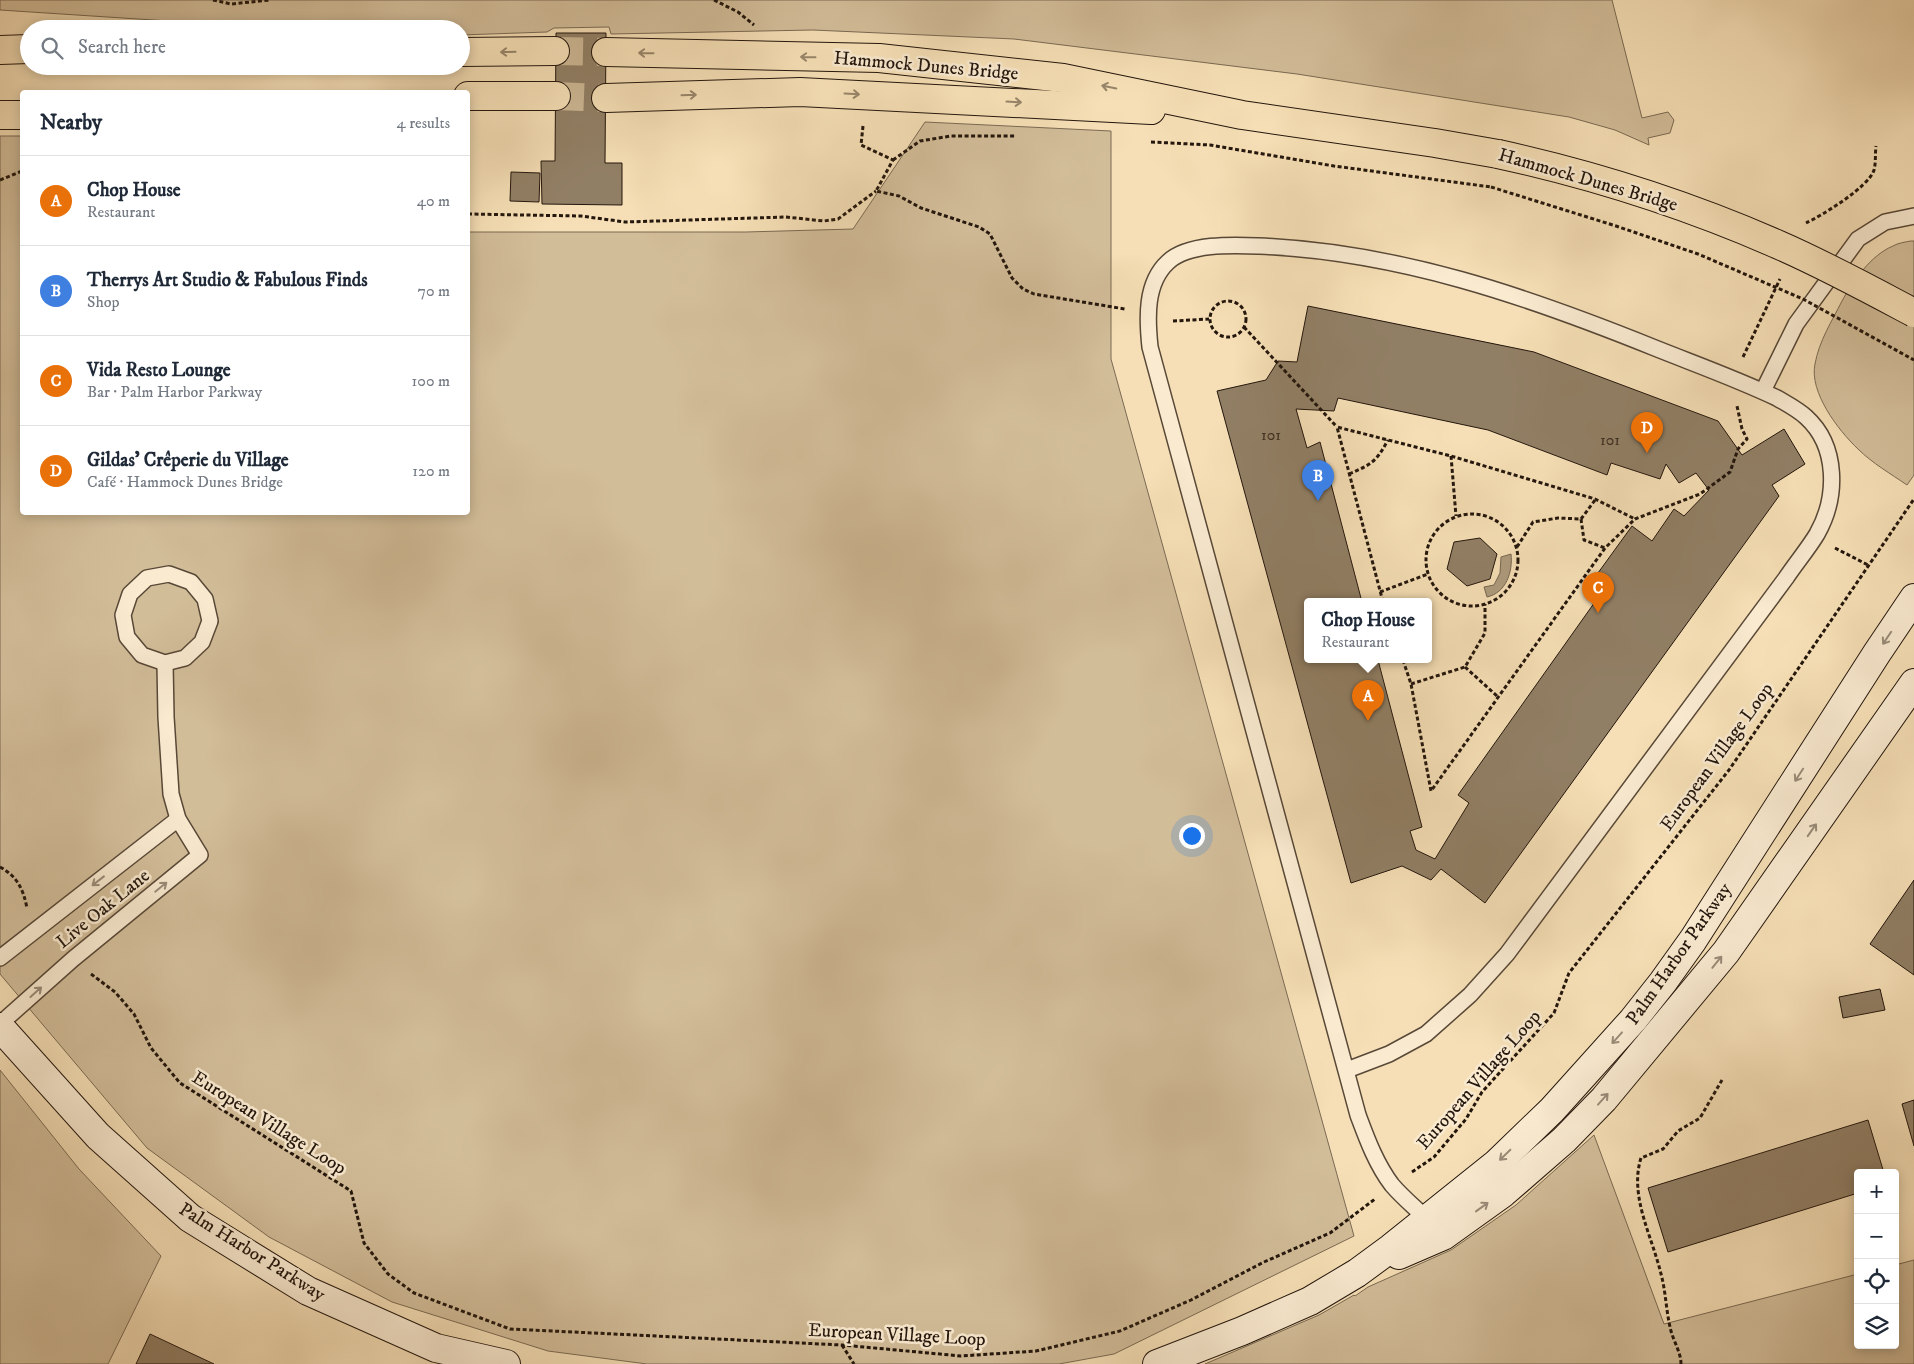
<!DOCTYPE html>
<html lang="en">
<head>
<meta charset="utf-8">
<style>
	body { margin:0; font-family:"IM FELL DW Pica",serif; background:#f6f6f7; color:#1f2937 }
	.controls { position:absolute; right:15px; bottom:15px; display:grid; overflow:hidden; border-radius:5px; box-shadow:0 2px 12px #0003 }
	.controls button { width:45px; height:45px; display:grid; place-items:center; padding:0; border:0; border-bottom:1px solid #e0e1e3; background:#fff; color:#1f2937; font:25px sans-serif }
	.you { position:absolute; left:1191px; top:835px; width:18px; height:18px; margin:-12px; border:4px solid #fff; border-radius:50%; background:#1a73e8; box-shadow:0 0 0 8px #1a73e833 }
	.badge { display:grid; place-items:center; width:32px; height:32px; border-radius:50%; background:#2563eb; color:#fff; font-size:16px; font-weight:700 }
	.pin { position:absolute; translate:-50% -41px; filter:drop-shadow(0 1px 2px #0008) }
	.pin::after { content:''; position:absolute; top:26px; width:18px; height:15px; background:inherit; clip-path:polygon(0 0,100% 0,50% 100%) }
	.popup { position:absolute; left:1304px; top:598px; width:128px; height:65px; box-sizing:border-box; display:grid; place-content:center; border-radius:5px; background:#fff; filter:drop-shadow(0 1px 4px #0005); font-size:16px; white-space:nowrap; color:#747a83 }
	.popup b { font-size:19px; color:#1f2937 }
	.popup::after { content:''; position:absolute; left:50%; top:100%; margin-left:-10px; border:10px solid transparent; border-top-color:#fff }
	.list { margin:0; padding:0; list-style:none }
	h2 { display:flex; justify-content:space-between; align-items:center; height:65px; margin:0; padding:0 20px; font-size:21px }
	h2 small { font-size:16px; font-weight:400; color:#747a83 }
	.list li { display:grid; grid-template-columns:32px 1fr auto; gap:15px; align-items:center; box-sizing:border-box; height:90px; padding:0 20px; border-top:1px solid #e0e1e3 }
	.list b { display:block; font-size:19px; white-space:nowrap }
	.list p { margin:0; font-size:16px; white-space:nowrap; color:#747a83 }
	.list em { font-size:16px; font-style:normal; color:#747a83 }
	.icon { flex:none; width:28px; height:28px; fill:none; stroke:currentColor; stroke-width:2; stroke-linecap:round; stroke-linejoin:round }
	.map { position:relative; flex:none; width:1914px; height:1364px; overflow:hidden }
	.search { position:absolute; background:#fff; box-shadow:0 2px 12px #0003; left:20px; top:20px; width:450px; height:55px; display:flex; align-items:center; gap:12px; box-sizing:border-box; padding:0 18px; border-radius:28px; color:#747a83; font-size:19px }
	.panel { position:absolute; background:#fff; box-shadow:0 2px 12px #0003; left:20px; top:90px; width:450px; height:425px; border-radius:5px }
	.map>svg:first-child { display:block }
</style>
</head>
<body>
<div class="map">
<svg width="1914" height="1364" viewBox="0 0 1914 1364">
	<rect width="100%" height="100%" fill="#f6dfb6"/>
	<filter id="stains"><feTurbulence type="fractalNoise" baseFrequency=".004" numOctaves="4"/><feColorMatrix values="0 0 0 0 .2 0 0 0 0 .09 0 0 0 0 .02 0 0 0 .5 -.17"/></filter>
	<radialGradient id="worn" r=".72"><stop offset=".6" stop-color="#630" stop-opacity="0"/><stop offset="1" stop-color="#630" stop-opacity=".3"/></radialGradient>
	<g fill="#d2bd99" stroke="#7a6a53">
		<polygon points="0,0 1612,0 1642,118 1668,112 1674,120 1670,133 1648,138 1649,145 1615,130 1569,117 1297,74 1014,39 813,30 611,34 609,27 554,28 547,32 461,35 461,29 291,29 0,10"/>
		<polygon points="925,122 1111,131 1111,359 1354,1236 1114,1354 1059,1364 647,1364 548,1351 392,1302 269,1237 147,1148 0,974 0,136 22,136 22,512 468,512 468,232 746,232 853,229"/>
		<path d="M 1911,241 L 1914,241 L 1914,475 L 1907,485 C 1891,474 1872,463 1858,449 C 1838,430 1809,392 1815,364 C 1819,341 1832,321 1842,301 C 1853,281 1871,255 1893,246 C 1898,243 1905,242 1911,241 Z"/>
		<polygon points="0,1070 79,1169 161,1256 108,1364 0,1364"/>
		<polygon points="1594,1135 1664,1324 1858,1274 1858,1345 1895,1345 1895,1265 1914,1260 1914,1364 1205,1364 1319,1315 1354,1295 1355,1296 1368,1287 1451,1250 1516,1205"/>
	</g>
	<path fill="#ae9b7d" stroke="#766650" d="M 1511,554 C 1513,572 1506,593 1487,597 L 1484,587 L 1494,585 L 1500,573 L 1501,557 Z"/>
	<g fill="#917f65" stroke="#23160d" fill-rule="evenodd">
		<polygon points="556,33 606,33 605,163 622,163 622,205 542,204 541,161 555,161"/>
		<polygon points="511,172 540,173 539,202 510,201"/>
		<path d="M 1308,306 L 1534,352 L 1718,421 L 1742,455 L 1784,429 L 1805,464 L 1772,485 L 1779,496 L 1485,903 L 1441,869 L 1431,880 L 1402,866 L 1351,883 L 1217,391 L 1266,380 L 1278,361 L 1297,362 ZM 1338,398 L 1488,430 L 1607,475 L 1611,463 L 1660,479 L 1666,464 L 1679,483 L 1696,473 L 1709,490 L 1684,516 L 1674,509 L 1652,541 L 1632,526 L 1590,584 L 1602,592 L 1458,795 L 1469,803 L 1435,859 L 1416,850 L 1410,831 L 1422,827 L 1378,660 L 1308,660 L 1308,602 L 1362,602 L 1320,442 L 1307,448 L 1296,409 L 1334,411 Z"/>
		<polygon points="1480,538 1497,554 1490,579 1467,586 1447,569 1454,542"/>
		<polygon points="1914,880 1914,975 1870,944"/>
		<polygon points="1880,989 1885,1010 1843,1018 1839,997"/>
		<polygon points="1914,1100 1914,1146 1902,1104"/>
		<polygon points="1868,1120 1884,1173 1858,1173 1858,1193 1668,1252 1648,1188"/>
		<polygon points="150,1334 214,1364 136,1364"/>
	</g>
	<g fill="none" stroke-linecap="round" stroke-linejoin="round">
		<g stroke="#ccb794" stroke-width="28" stroke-dasharray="28 14" stroke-linecap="butt">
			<polyline points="555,51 606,52"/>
			<polyline points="556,96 606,98"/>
		</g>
		<defs>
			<g id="lane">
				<polyline points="1763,391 1796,324 1858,239 1885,222 1914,216"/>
				<polygon points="169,574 191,582 205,599 210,621 202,642 185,658 165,663 142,655 127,637 123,615 130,594 147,578"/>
				<polyline points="0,958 178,819"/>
				<polyline points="0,1024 73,959 200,855 178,819 171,794 166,717 165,663"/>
				<path d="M 1347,1070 L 1389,1054 L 1426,1034 L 1470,995 L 1507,954 L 1786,578 C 1796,563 1808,549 1817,534 C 1838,497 1838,446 1806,417 C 1797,409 1787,404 1777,398 C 1737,379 1695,364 1655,348 C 1526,296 1399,252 1259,246 C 1233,245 1188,243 1168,262 C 1145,283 1147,319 1150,347 L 1358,1115 C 1367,1139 1376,1164 1392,1185 C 1404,1199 1418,1210 1431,1223"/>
			</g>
			<g id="secondary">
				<polyline points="0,1027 98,1136 190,1218 308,1291 436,1348 506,1364"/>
				<polyline points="1399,1255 1443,1236 1503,1193 1564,1140 1604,1099 1726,952 1914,683"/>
				<polyline points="1157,1364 1242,1331 1310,1301 1357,1273 1391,1248 1496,1164 1552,1110 1633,1020 1663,982 1693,940 1877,653 1914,598"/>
			</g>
			<g id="primary">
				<polyline points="0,50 29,49"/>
				<polyline points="461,52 555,51"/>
				<polyline points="606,52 879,58 1063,78 1242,115 1435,143 1498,154"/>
				<polyline points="468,96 556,96"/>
				<polyline points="606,98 800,92 1151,110"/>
				<polyline points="0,115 22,115"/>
			</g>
		</defs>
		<use href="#lane" stroke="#584837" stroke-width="18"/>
		<use href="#secondary" stroke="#23160d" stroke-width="30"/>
		<use href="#primary" stroke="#23160d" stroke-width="30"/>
		<g stroke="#23160d" stroke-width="3" stroke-dasharray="4 2.5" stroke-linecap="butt">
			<polyline points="213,0 231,4 270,0"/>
			<polyline points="714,0 738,12 754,25"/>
			<polyline points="863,126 861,145 893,160 876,191 899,196 921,208 979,227 990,234 1012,278 1023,289 1034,294 1125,309"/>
			<polyline points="1151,142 1210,145 1334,166 1491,187"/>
			<polyline points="893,160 920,141 951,136 1015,136"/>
			<polyline points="0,180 22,171"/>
			<polyline points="468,214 581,216 625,222 786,217 824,221 838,219 876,191"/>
			<path d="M 1806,223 C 1821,216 1869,187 1874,170 C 1876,163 1875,154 1876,146"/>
			<circle cx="1228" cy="319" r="18"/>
			<polyline points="1173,321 1209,319"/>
			<polyline points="1244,327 1337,427"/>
			<polyline points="1743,357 1780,279"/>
			<polyline points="1451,456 1456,516"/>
			<path d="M 1349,474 C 1372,464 1376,462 1388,440"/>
			<circle cx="1472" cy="560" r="46"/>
			<polyline points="1581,519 1595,500"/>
			<polyline points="1517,547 1533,522 1558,518 1581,519 1584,540 1605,548"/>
			<polyline points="1835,548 1868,565"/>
			<polyline points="1380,592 1428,574"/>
			<polyline points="1383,602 1337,427 1451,456 1595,499 1635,519"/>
			<polyline points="1403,660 1411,684 1431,791 1605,548 1635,519 1700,494 1730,472 1738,449 1747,439 1742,429 1737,406"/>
			<polyline points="1465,667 1497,696"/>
			<polyline points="1411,684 1465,667 1485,633 1485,604"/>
			<path d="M 0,867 C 18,877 23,889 27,908"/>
			<polyline points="91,974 115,992 134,1014 151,1048 180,1083 351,1191 364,1243 388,1274 414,1293 510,1329 842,1345 961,1356 1036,1351 1120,1331 1191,1300 1264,1262 1330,1233 1375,1199"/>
			<polyline points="1412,1172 1434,1157 1466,1119 1482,1092 1554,1013 1569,973 1729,770 1914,499"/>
			<polyline points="842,1345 854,1364"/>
			<path d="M 1681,1364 C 1681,1353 1674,1342 1671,1331 C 1666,1312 1666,1292 1661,1274 C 1652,1236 1629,1196 1641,1158 L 1663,1149 L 1678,1131 L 1700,1118 L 1722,1080"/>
		</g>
		<use href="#lane" stroke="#f9ead0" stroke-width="15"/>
		<use href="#secondary" stroke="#f9ead0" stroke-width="28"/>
		<use href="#primary" stroke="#f6dfb6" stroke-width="28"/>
		<defs>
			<path id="primary-bridge" d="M 1498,154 C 1594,175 1688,205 1779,245 C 1825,265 1869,289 1914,313"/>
		</defs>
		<use href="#primary-bridge" stroke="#23160d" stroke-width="30" stroke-linecap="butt"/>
		<polyline stroke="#23160d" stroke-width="3" stroke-dasharray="4 2.5" stroke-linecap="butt" points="1491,187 1616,226 1698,254 1803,299 1914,360"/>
		<use href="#primary-bridge" stroke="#f6dfb6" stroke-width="28"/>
	</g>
	<defs><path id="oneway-shaft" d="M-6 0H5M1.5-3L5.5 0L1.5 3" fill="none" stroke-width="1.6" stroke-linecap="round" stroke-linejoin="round" transform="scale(1.25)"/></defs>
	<g stroke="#97856a">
		<use href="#oneway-shaft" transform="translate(508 52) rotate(179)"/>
		<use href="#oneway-shaft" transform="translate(646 53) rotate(-179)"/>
		<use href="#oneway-shaft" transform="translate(808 57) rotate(-179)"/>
		<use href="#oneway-shaft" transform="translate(1109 87) rotate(-168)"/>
		<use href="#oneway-shaft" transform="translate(852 94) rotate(3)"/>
		<use href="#oneway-shaft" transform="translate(689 95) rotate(-2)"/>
		<use href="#oneway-shaft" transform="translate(1014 102) rotate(3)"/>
	</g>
	<g stroke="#998b78">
		<use href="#oneway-shaft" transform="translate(1887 638) rotate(124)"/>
		<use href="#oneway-shaft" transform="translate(1799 775) rotate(123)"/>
		<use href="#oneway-shaft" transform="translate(1812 830) rotate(-55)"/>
		<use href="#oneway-shaft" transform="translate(98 881) rotate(142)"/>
		<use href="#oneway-shaft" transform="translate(161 887) rotate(-39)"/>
		<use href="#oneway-shaft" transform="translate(1717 962) rotate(-51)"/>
		<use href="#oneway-shaft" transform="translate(36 992) rotate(-42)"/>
		<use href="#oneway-shaft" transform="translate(1617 1038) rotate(132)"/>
		<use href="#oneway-shaft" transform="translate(1603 1099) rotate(-48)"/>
		<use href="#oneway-shaft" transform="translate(1505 1155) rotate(136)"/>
		<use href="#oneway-shaft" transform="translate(1482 1207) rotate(-36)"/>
	</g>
	<g text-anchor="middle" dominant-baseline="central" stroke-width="5" stroke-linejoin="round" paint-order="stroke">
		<g font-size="16" fill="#3e3023">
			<text x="1271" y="435">101</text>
			<text x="1610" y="440">101</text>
		</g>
		<g font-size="19" fill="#23160d" stroke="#f9ead0">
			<text transform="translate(926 66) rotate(5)">Hammock Dunes Bridge</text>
			<text transform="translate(1588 180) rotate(16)">Hammock Dunes Bridge</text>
			<text transform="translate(1717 757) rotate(-54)">European Village Loop</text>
			<text transform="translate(103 909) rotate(-39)">Live Oak Lane</text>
			<text transform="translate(1679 954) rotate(-55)">Palm Harbor Parkway</text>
			<text transform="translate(1479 1080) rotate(-49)">European Village Loop</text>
			<text transform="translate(269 1123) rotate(32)">European Village Loop</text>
			<text transform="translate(252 1252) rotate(32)">Palm Harbor Parkway</text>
			<text transform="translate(897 1335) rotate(3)">European Village Loop</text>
		</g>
	</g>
	<rect width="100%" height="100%" filter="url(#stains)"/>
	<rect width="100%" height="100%" fill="url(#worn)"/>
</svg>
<div class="controls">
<button>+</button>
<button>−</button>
<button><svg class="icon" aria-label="locate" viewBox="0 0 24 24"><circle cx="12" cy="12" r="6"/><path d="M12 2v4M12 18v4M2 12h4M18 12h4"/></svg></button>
<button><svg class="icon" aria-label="layers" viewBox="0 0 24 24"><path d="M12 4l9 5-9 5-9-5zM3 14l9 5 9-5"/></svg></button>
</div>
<div class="you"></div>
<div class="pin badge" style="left:1368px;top:721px;background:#e8710a">A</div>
<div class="popup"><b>Chop House</b>Restaurant</div>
<div class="pin badge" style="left:1318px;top:501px;background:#3f7fe0">B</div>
<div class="pin badge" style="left:1598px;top:613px;background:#e8710a">C</div>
<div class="pin badge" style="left:1647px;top:453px;background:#e8710a">D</div>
<div class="search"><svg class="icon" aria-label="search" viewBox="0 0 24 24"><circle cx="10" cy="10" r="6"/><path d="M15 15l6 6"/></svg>Search here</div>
<section class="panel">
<h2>Nearby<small>4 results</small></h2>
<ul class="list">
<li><span class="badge" style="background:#e8710a">A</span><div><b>Chop House</b><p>Restaurant</p></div><em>40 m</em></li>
<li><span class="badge" style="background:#3f7fe0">B</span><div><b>Therrys Art Studio &amp; Fabulous Finds</b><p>Shop</p></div><em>70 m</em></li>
<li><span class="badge" style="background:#e8710a">C</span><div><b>Vida Resto Lounge</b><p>Bar · Palm Harbor Parkway</p></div><em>100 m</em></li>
<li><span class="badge" style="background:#e8710a">D</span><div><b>Gildas' Crêperie du Village</b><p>Café · Hammock Dunes Bridge</p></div><em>120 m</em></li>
</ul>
</section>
</div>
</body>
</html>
